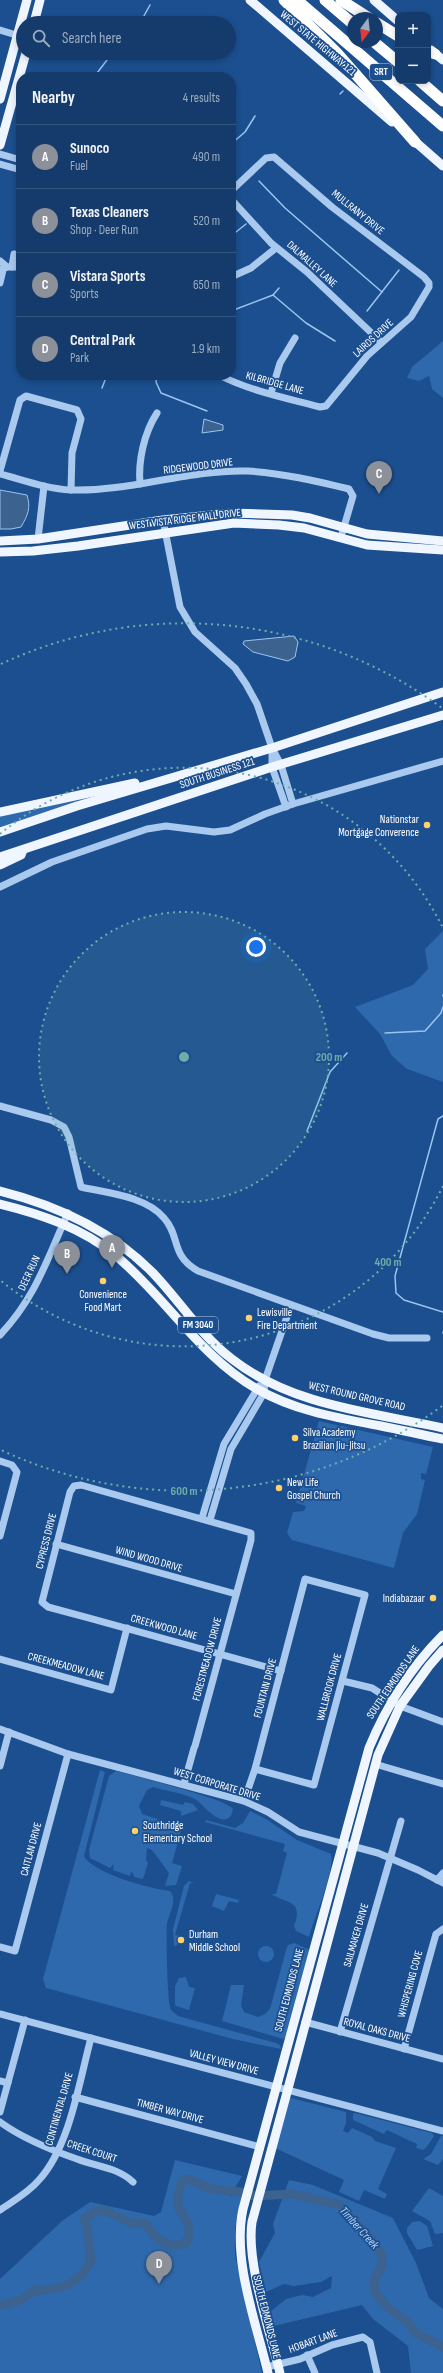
<!DOCTYPE html>
<html lang="en">
<head>
<meta charset="utf-8">
<style>
	body { margin:0; font-family:"Sofia Sans Condensed",sans-serif; background:#214673; color:#f1f3f6 }
	.controls { position:absolute; right:12px; top:12px; display:grid; overflow:hidden; border-radius:8px; box-shadow:0 2px 6px #0003 }
	.controls button { width:36px; height:36px; display:grid; place-items:center; padding:0; border:0; border-bottom:1px solid #33557e; background:#143b6b; color:#f1f3f6; font:20px sans-serif }
	.compass { position:absolute; left:347px; top:12px; width:36px; height:36px; border-radius:50%; background:#143b6b; box-shadow:0 2px 6px #0003; rotate:195deg }
	.you { position:absolute; left:256px; top:947px; width:14px; height:14px; margin:-10px; border:3px solid #fff; border-radius:50%; background:#1a73e8; box-shadow:0 0 0 6px #1a73e833 }
	.badge { display:grid; place-items:center; width:26px; height:26px; border-radius:50%; background:#8c9099; color:#fff; font-size:13px; font-weight:700 }
	.pin { position:absolute; translate:-50% -33px; filter:drop-shadow(0 1px 2px #0008) }
	.pin::after { content:''; position:absolute; top:21px; width:14px; height:12px; background:inherit; clip-path:polygon(0 0,100% 0,50% 100%) }
	.list { margin:0; padding:0; list-style:none }
	h2 { display:flex; justify-content:space-between; align-items:center; height:52px; margin:0; padding:0 16px; font-size:17px }
	h2 small { font-size:13px; font-weight:400; color:#9dadc1 }
	.list li { display:grid; grid-template-columns:26px 1fr auto; gap:12px; align-items:center; box-sizing:border-box; height:64px; padding:0 16px; border-top:1px solid #33557e }
	.list b { display:block; font-size:15px; white-space:nowrap }
	.list p { margin:0; font-size:13px; white-space:nowrap; color:#9dadc1 }
	.list em { font-size:13px; font-style:normal; color:#9dadc1 }
	.icon { flex:none; width:22px; height:22px; fill:none; stroke:currentColor; stroke-width:2; stroke-linecap:round; stroke-linejoin:round }
	.map { position:relative; flex:none; width:443px; height:2373px; overflow:hidden }
	.search { position:absolute; background:#143b6b; box-shadow:0 2px 6px #0003; left:16px; top:16px; width:220px; height:44px; display:flex; align-items:center; gap:10px; box-sizing:border-box; padding:0 14px; border-radius:22px; color:#9dadc1; font-size:15px }
	.panel { position:absolute; background:#143b6b; box-shadow:0 2px 6px #0003; left:16px; top:72px; width:220px; height:308px; border-radius:16px }
	.map>svg:first-child { display:block }
</style>
</head>
<body>
<div class="map">
<svg width="443" height="2373" viewBox="0 0 443 2373">
	<rect width="100%" height="100%" fill="#1b4f8f"/>
	<g fill="#2e69ad">
		<polygon points="443,341 443,398 432,389 429,376 419,381 407,378 412,367"/>
		<polygon points="107,793 0,827 0,814"/>
		<polygon points="443,931 443,1082 407,1069 392,1056 380,1034 355,1007 413,985 428,969 425,949"/>
		<polygon points="319,1421 433,1447 426,1474 421,1473 421,1479 425,1480 417,1514 403,1533 394,1568 292,1540 287,1533 293,1512 304,1511 306,1506 296,1503"/>
		<path d="M 100,1770 L 105,1772 L 84,1856 C 92,1873 151,1889 170,1891 C 178,1900 169,1913 167,1924 C 166,1934 167,2002 171,2010 L 178,2016 L 276,2043 L 280,2045 L 281,2049 L 233,2039 L 46,1988 L 43,1979 Z"/>
		<path d="M 116,1771 C 134,1776 227,1799 233,1809 L 231,1816 C 220,1828 203,1804 195,1799 C 183,1793 166,1791 153,1787 L 147,1790 L 139,1806 L 142,1814 L 182,1827 L 172,1863 L 182,1866 L 176,1885 L 165,1886 L 169,1873 L 152,1850 L 147,1848 L 146,1860 L 148,1863 L 143,1879 L 134,1877 L 133,1873 L 131,1872 L 130,1876 L 113,1870 L 114,1864 L 110,1868 L 90,1858 L 89,1850 L 109,1776 Z"/>
		<polygon points="161,1800 183,1805 185,1802 193,1804 198,1810 181,1816 181,1811 160,1805"/>
		<path d="M 250,1811 L 266,1819 L 297,1840 L 331,1854 C 335,1871 314,1918 309,1937 L 296,1931 L 294,1926 C 305,1898 283,1904 272,1894 L 276,1894 L 287,1853 L 283,1851 L 285,1844 L 205,1822 L 206,1820 L 235,1828 L 243,1823 Z"/>
		<polygon points="189,1881 194,1883 190,1883 175,1935 180,1936 177,1945 174,1946 173,1929 184,1886"/>
		<polygon points="216,1894 239,1900 238,1903 229,1901 224,1911 212,1906"/>
		<polygon points="294,1943 310,1950 287,2036 283,2039 222,2021 231,1985 244,1985 241,2005 244,2012 258,2017 265,2014 270,2009 286,1950 288,1945"/>
		<circle cx="266" cy="1954" r="8"/>
		<polygon points="186,1977 189,1987 195,1988 189,2010 176,2006 175,2004 175,1986 179,1978"/>
		<polygon points="291,2098 346,2112 346,2123 343,2131 348,2133 352,2128 372,2137 375,2141 396,2148 378,2189 387,2194 385,2199 364,2190 359,2201 339,2192 344,2180 275,2148 288,2100"/>
		<polygon points="355,2113 432,2133 434,2136 426,2148 423,2150 416,2148 417,2144 387,2130 384,2134 353,2120 353,2114"/>
		<polygon points="441,2136 443,2136 443,2159 438,2165 423,2159 431,2154"/>
		<polygon points="175,2160 242,2176 230,2196 242,2195 235,2229 235,2255 262,2373 0,2373 0,2279 62,2221 90,2202 154,2216 161,2212"/>
		<polygon points="289,2180 313,2185 393,2218 416,2263 429,2298 443,2309 443,2373 411,2373 408,2346 373,2319 362,2305 274,2326 271,2311 286,2299 302,2295 313,2297 331,2288 332,2276 321,2282 294,2286 284,2284 266,2292 259,2262 275,2233 273,2224"/>
		<polygon points="429,2188 443,2196 443,2233 435,2234 430,2221 412,2211"/>
		<polygon points="420,2221 427,2226 433,2246 417,2250 407,2233 407,2228 412,2222"/>
	</g>
	<g fill="#3c6290" stroke="#9cc4f0">
		<polygon points="204,419 223,425 223,430 202,433"/>
		<path d="M 0,490 L 27,495 C 31,508 28,515 21,527 L 11,529 L 0,529 Z"/>
		<polygon points="294,636 298,642 295,657 288,661 253,652 243,644 244,641"/>
	</g>
	<g fill="none" stroke-linecap="round" stroke-linejoin="round">
		<g stroke="#9cc4f0" stroke-width="1.5">
			<polyline points="140,23 150,5"/>
			<polyline points="94,77 107,60 116,53"/>
			<polyline points="340,94 343,91"/>
			<polyline points="231,144 245,132 255,116"/>
			<polyline points="259,181 285,208 382,292"/>
			<polyline points="231,236 246,224"/>
			<polyline points="273,295 306,323 335,341"/>
			<polyline points="231,311 273,295 279,288"/>
			<polyline points="367,311 399,270"/>
			<polyline points="157,375 156,382 161,393 207,411"/>
			<polyline points="102,388 107,375"/>
			<polyline points="443,995 443,996"/>
			<polyline points="385,1033 425,1031 441,1013 443,1007"/>
			<polyline points="443,1116 438,1119 395,1276 396,1293 404,1300 443,1312"/>
			<polyline points="307,1131 330,1072 347,1053"/>
			<polyline points="443,1333 443,1332"/>
		</g>
		<path stroke="#3c6290" stroke-width="9" d="M 0,2306 L 23,2299 L 33,2291 L 54,2289 L 68,2285 L 82,2275 L 91,2261 L 87,2227 L 84,2219 L 96,2211 L 103,2210 L 132,2223 L 145,2223 C 155,2239 167,2250 186,2243 C 193,2225 188,2224 180,2210 C 175,2203 179,2189 182,2182 L 188,2179 L 211,2189 L 241,2192 L 254,2196 L 293,2194 L 340,2205 L 372,2240 L 382,2255 L 382,2266 L 374,2280 L 375,2292 L 387,2307 L 406,2321 L 416,2333 L 443,2347"/>
		<g stroke="#a9c9ee" stroke-width="7">
			<polyline points="0,30 23,37"/>
			<polyline points="0,154 21,160"/>
			<polyline points="0,164 21,170"/>
			<polyline points="231,199 271,243 307,272 381,342"/>
			<polyline points="0,261 7,267"/>
			<polyline points="12,267 14,254"/>
			<polyline points="0,270 7,267 21,267"/>
			<polyline points="231,277 251,268 276,248"/>
			<polyline points="0,283 3,270"/>
			<path d="M 219,375 C 250,391 286,398 320,407 L 326,406 L 367,356 L 411,317 L 429,287 L 429,283 L 424,277 L 332,207 L 274,157 L 266,158 L 231,191"/>
			<polyline points="271,393 280,363 295,338"/>
			<polyline points="0,471 20,400 26,396 77,410 81,419 72,453 71,490"/>
			<path d="M 0,474 C 23,480 47,489 71,490 C 130,492 189,469 248,471 C 282,473 316,481 349,489 L 353,496 L 341,537"/>
			<path d="M 140,484 C 138,461 144,433 157,413"/>
			<polyline points="163,520 180,607 195,632 235,668 246,684 257,704 272,748 281,765 293,804"/>
			<polyline points="38,539 44,486"/>
			<polyline points="272,751 272,767 286,807"/>
			<polyline points="0,887 52,862 147,829 166,826 214,832 230,830 265,814 293,804 443,761"/>
			<path d="M 0,1106 L 51,1120 L 64,1127 L 69,1137 L 81,1187 C 107,1193 146,1196 164,1218 C 181,1237 170,1255 198,1271 L 373,1334 L 389,1338 L 427,1338"/>
			<path d="M 0,1335 C 36,1297 47,1259 68,1213"/>
			<polyline points="0,1461 12,1465 17,1472 0,1536"/>
			<polyline points="202,1518 224,1444 259,1386"/>
			<polyline points="210,1520 231,1449 264,1393 265,1380 291,1305"/>
			<polyline points="56,1544 236,1594"/>
			<polyline points="0,1659 111,1690 127,1628"/>
			<polyline points="343,1681 372,1688 400,1706 443,1722"/>
			<polyline points="0,1729 68,1754 244,1801 268,1812 299,1832 378,1853 418,1870 443,1883"/>
			<polyline points="375,1764 443,1784"/>
			<polyline points="0,1766 9,1732"/>
			<path d="M 184,1784 L 194,1748 L 195,1746 C 214,1677 232,1608 251,1540 L 251,1533 L 81,1485 L 74,1486 L 70,1492 L 42,1602 L 48,1607 C 126,1628 204,1650 281,1671"/>
			<polyline points="244,1801 255,1769 305,1579 365,1595 314,1785 255,1769"/>
			<polyline points="437,1880 443,1873"/>
			<polyline points="0,1947 15,1951 68,1754"/>
			<polyline points="0,2014 443,2131"/>
			<polyline points="305,2022 443,2059"/>
			<polyline points="340,2032 401,1821"/>
			<polyline points="404,2049 434,1941 436,1934 443,1929"/>
			<polyline points="0,2081 8,2083"/>
			<polyline points="75,2097 260,2147"/>
			<polyline points="0,2112 25,2020"/>
			<path d="M 0,2122 C 22,2138 51,2150 77,2159 C 97,2167 117,2167 133,2182"/>
			<path d="M 0,2210 C 13,2201 28,2193 39,2180 C 70,2146 79,2082 91,2038"/>
			<polyline points="307,2355 315,2373"/>
			<polyline points="267,2367 300,2359 332,2345 363,2337 370,2342 377,2373"/>
		</g>
		<g stroke="#f0f6ff" stroke-width="9">
			<polyline points="250,0 392,122"/>
			<polyline points="374,0 398,21"/>
			<polyline points="34,23 40,0"/>
			<polyline points="431,50 443,60"/>
			<polyline points="0,99 27,0"/>
			<polyline points="411,138 443,166"/>
			<polyline points="0,145 26,53"/>
			<polyline points="0,541 38,539 163,520 231,513 292,515 310,518 367,534 443,541"/>
			<polyline points="0,552 33,551 78,546 234,523 279,525 304,528 367,545 443,550"/>
			<polyline points="0,812 135,783"/>
			<polyline points="0,832 77,806 272,748 443,692"/>
			<polyline points="0,857 272,767 443,715"/>
			<polyline points="0,865 21,855 23,850"/>
			<path d="M 0,1191 C 56,1205 112,1231 153,1273 C 180,1301 201,1336 232,1359 C 292,1406 371,1412 443,1428"/>
			<path d="M 0,1204 C 41,1214 82,1228 115,1255 C 166,1297 199,1356 257,1389 C 295,1411 338,1418 381,1426 C 402,1430 422,1435 443,1439"/>
			<path d="M 268,2373 C 256,2322 232,2260 243,2209 L 369,1748 C 386,1707 411,1667 443,1635"/>
			<path d="M 280,2373 C 270,2332 246,2262 252,2222 L 378,1755 L 400,1706 L 429,1666 L 443,1650"/>
		</g>
		<g stroke="#fff" stroke-width="11">
			<polyline points="284,0 337,53 415,142"/>
			<polyline points="297,0 443,126"/>
			<polyline points="325,0 353,24"/>
			<polyline points="341,0 369,18"/>
			<polyline points="377,23 398,36"/>
			<polyline points="374,42 398,62"/>
			<polyline points="428,51 435,54"/>
			<polyline points="420,81 443,101"/>
		</g>
	</g>
	<circle cx="184" cy="1057" r="145" fill="#6fada8" fill-opacity=".12"/>
	<g fill="none" stroke="#6fada8" stroke-width="2" stroke-dasharray="2 4">
		<circle cx="184" cy="1057" r="145"/>
		<path d="M443 1186A289 289 0 0 1 0 1280M0 834A289 289 0 0 1 443 928"/>
		<path d="M442 1406A434 434 0 0 1 1 1450M1 664A434 434 0 0 1 442 708"/>
	</g>
	<g fill="#ffd166" stroke="#1b4f8f" stroke-width="1.5">
		<circle cx="427" cy="825" r="4"/>
		<circle cx="103" cy="1281" r="4"/>
		<circle cx="249" cy="1318" r="4"/>
		<circle cx="295" cy="1438" r="4"/>
		<circle cx="279" cy="1488" r="4"/>
		<circle cx="433" cy="1598" r="4"/>
		<circle cx="135" cy="1831" r="4"/>
		<circle cx="181" cy="1940" r="4"/>
	</g>
	<g text-anchor="middle" dominant-baseline="central" stroke-width="3.5" stroke-linejoin="round" paint-order="stroke">
		<g fill="#1b4f8f" stroke="#bbcadd" stroke-width="1">
			<rect x="370" y="64" width="22" height="16" rx="3"/>
			<rect x="178" y="1317" width="40" height="16" rx="3"/>
		</g>
		<g font-size="10" font-weight="bold" fill="#fff">
			<text x="381" y="72">SRT</text>
			<text x="198" y="1325">FM 3040</text>
		</g>
		<g font-size="11" fill="#fff" stroke="#1b4f8f">
			<text transform="translate(318 43) rotate(40)">WEST STATE HIGHWAY 121</text>
			<text transform="translate(358 212) rotate(39)">MULLRANY DRIVE</text>
			<text transform="translate(312 264) rotate(42)">DALMALLEY LANE</text>
			<text transform="translate(373 338) rotate(-43)">LAIRDS DRIVE</text>
			<text transform="translate(275 383) rotate(16)">KILBRIDGE LANE</text>
			<text transform="translate(198 466) rotate(-7)">RIDGEWOOD DRIVE</text>
			<text transform="translate(185 519) rotate(-7)">WEST VISTA RIDGE MALL DRIVE</text>
			<text transform="translate(217 773) rotate(-18)">SOUTH BUSINESS 121</text>
			<text transform="translate(29 1273) rotate(-65)">DEER RUN</text>
			<text transform="translate(357 1396) rotate(13)">WEST ROUND GROVE ROAD</text>
			<text transform="translate(46 1541) rotate(-76)">CYPRESS DRIVE</text>
			<text transform="translate(149 1559) rotate(16)">WIND WOOD DRIVE</text>
			<text transform="translate(164 1627) rotate(16)">CREEKWOOD LANE</text>
			<text transform="translate(207 1659) rotate(-75)">FORESTMEADOW DRIVE</text>
			<text transform="translate(66 1666) rotate(15)">CREEKMEADOW LANE</text>
			<text transform="translate(393 1682) rotate(-56)">SOUTH EDMONDS LANE</text>
			<text transform="translate(329 1687) rotate(-75)">WALLBROOK DRIVE</text>
			<text transform="translate(265 1688) rotate(-75)">FOUNTAIN DRIVE</text>
			<text transform="translate(217 1784) rotate(17)">WEST CORPORATE DRIVE</text>
			<text transform="translate(31 1849) rotate(-75)">CAITLAN DRIVE</text>
			<text transform="translate(356 1935) rotate(-74)">SAILMAKER DRIVE</text>
			<text transform="translate(410 1984) rotate(-75)">WHISPERING COVE</text>
			<text transform="translate(289 1990) rotate(-75)">SOUTH EDMONDS LANE</text>
			<text transform="translate(377 2030) rotate(15)">ROYAL OAKS DRIVE</text>
			<text transform="translate(224 2062) rotate(15)">VALLEY VIEW DRIVE</text>
			<text transform="translate(59 2109) rotate(-74)">CONTINENTAL DRIVE</text>
			<text transform="translate(170 2111) rotate(15)">TIMBER WAY DRIVE</text>
			<text transform="translate(92 2151) rotate(18)">CREEK COURT</text>
			<text transform="translate(267 2317) rotate(76)">SOUTH EDMONDS LANE</text>
			<text transform="translate(313 2341) rotate(-20)">HOBART LANE</text>
		</g>
		<g font-size="11" fill="#fff" stroke="#1b4f8f" text-anchor="start">
			<text x="419" y="819" text-anchor="end">Nationstar<tspan x="419" dy="13">Mortgage Converence</tspan></text>
			<text x="103" y="1294" text-anchor="middle">Convenience<tspan x="103" dy="13">Food Mart</tspan></text>
			<text x="257" y="1312">Lewisville<tspan x="257" dy="13">Fire Department</tspan></text>
			<text x="303" y="1432">Silva Academy<tspan x="303" dy="13">Brazilian Jiu-Jitsu</tspan></text>
			<text x="287" y="1482">New Life<tspan x="287" dy="13">Gospel Church</tspan></text>
			<text x="425" y="1598" text-anchor="end">Indiabazaar</text>
			<text x="143" y="1825">Southridge<tspan x="143" dy="13">Elementary School</tspan></text>
			<text x="189" y="1934">Durham<tspan x="189" dy="13">Middle School</tspan></text>
		</g>
		<g font-size="12" font-style="italic" fill="#b5d3f5" stroke="#1b4f8f">
			<text transform="translate(359 2228) rotate(48)">Timber Creek</text>
		</g>
	</g>
	<circle cx="184" cy="1057" r="6" fill="#6fada8" stroke="#1b4f8f" stroke-width="2"/>
	<g font-size="12" text-anchor="middle" font-weight="bold" fill="#6fada8" stroke="#1b4f8f" stroke-width="3.5" stroke-linejoin="round" paint-order="stroke">
		<text x="329" y="1061">200 m</text>
		<text x="388" y="1266">400 m</text>
		<text x="184" y="1495">600 m</text>
	</g>
</svg>
<div class="controls">
<button>+</button>
<button>−</button>
</div>
<svg class="compass" viewBox="-18 -18 36 36"><path d="M0-13l5 13h-10z" fill="#e53935"/><path d="M0 13l5-13h-10z" fill="#9dadc1"/></svg>
<div class="you"></div>
<div class="pin badge" style="left:112px;top:1268px">A</div>
<div class="pin badge" style="left:67px;top:1274px">B</div>
<div class="pin badge" style="left:379px;top:494px">C</div>
<div class="pin badge" style="left:159px;top:2284px">D</div>
<div class="search"><svg class="icon" aria-label="search" viewBox="0 0 24 24"><circle cx="10" cy="10" r="6"/><path d="M15 15l6 6"/></svg>Search here</div>
<section class="panel">
<h2>Nearby<small>4 results</small></h2>
<ul class="list">
<li><span class="badge">A</span><div><b>Sunoco</b><p>Fuel</p></div><em>490 m</em></li>
<li><span class="badge">B</span><div><b>Texas Cleaners</b><p>Shop · Deer Run</p></div><em>520 m</em></li>
<li><span class="badge">C</span><div><b>Vistara Sports</b><p>Sports</p></div><em>650 m</em></li>
<li><span class="badge">D</span><div><b>Central Park</b><p>Park</p></div><em>1.9 km</em></li>
</ul>
</section>
</div>
</body>
</html>
